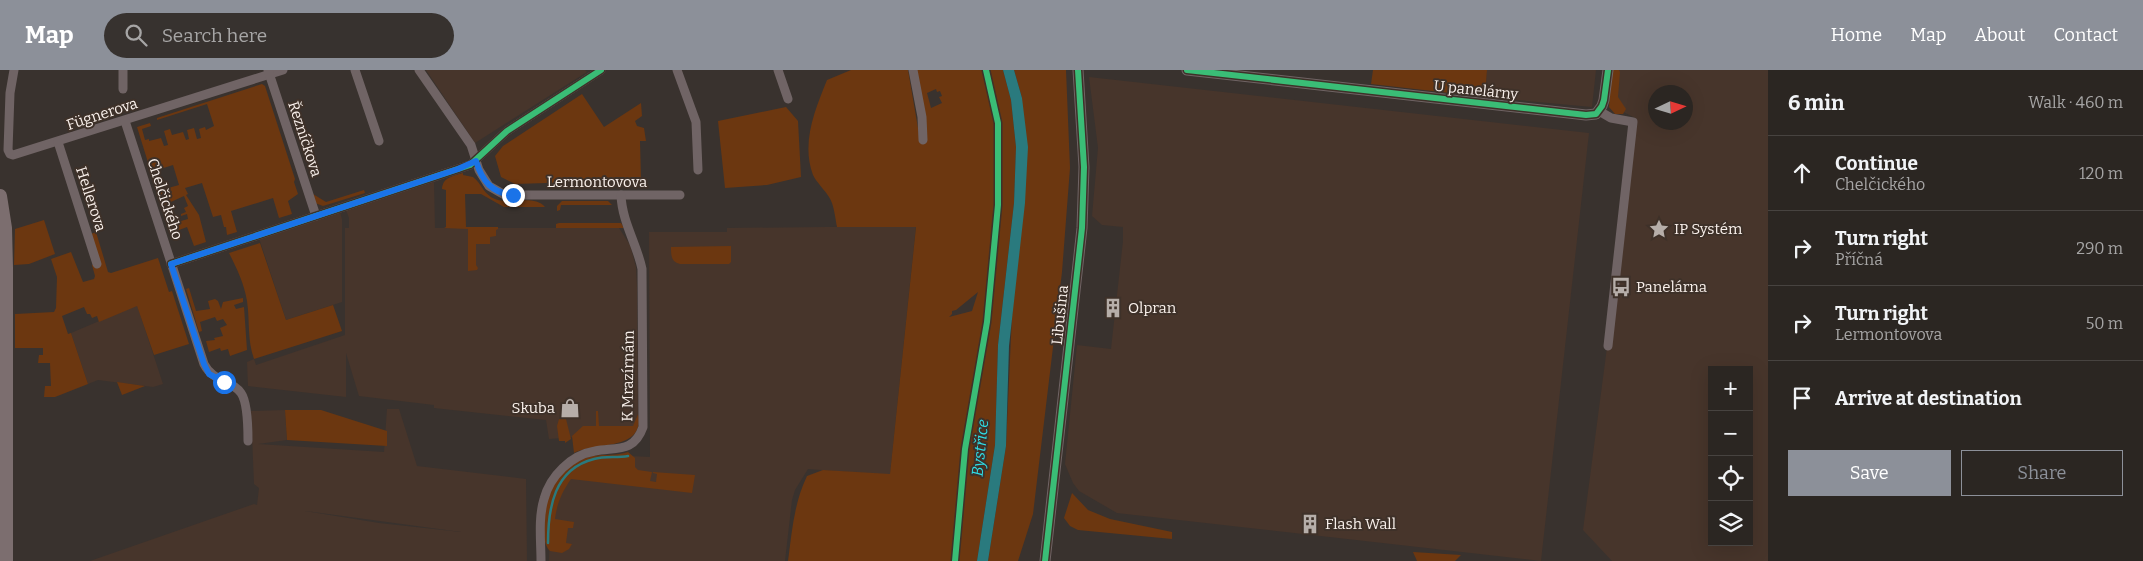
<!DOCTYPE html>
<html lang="en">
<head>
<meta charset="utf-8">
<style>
	body { margin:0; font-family:Bitter,serif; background:#37322f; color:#f1f3f6 }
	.controls { position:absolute; right:15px; bottom:15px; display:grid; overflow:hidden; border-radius:0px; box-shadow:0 5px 20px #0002 }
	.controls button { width:45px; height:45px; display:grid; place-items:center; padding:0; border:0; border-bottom:1px solid #474340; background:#2b2622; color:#f1f3f6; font:25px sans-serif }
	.compass { position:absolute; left:1648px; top:15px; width:45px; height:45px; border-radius:50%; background:#2b2622; box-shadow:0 5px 20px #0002; rotate:86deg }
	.stop { position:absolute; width:15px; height:15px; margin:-11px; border:4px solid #1a73e8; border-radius:50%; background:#fff }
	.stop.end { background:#1a73e8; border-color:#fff; box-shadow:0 1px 5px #0008 }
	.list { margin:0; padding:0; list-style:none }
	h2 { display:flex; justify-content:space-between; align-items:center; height:65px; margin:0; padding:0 20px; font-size:21px }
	h2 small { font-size:16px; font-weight:400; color:#a6a5a5 }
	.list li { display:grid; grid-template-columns:32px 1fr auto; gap:15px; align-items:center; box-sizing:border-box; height:75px; padding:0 20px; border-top:1px solid #474340 }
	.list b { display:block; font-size:19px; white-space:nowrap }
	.list p { margin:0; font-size:16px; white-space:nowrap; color:#a6a5a5 }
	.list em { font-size:16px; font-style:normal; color:#a6a5a5 }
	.actions { display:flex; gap:10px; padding:15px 20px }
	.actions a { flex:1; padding:11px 0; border:1px solid #8c9099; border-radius:0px; text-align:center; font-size:18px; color:#8c9099 }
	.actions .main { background:#8c9099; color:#fff }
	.icon { flex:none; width:28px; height:28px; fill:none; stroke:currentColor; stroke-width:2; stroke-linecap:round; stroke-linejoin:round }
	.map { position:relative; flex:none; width:1768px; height:491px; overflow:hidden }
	header { display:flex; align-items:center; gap:30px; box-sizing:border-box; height:70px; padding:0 25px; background:#8c9099; color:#fff }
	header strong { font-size:24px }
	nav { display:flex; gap:28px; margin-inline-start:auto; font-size:18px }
	.search { width:350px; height:45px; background:#37322f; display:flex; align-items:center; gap:12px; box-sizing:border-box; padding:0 18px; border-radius:28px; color:#a6a5a5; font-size:19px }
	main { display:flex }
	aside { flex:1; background:#2b2622 }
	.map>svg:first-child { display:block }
</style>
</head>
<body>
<header>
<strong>Map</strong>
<div class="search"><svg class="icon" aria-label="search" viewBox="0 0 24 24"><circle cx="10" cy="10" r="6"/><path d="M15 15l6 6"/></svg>Search here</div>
<nav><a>Home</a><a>Map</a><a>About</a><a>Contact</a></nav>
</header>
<main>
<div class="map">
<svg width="1768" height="491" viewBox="0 0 1768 491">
	<rect width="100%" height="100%" fill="#39322e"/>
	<g fill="#47352b" fill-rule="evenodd">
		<polygon points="426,0 585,0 587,2 475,73"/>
		<polygon points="1487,0 1596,0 1592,37 1485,27"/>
		<path d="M 1612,0 L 1768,0 L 1768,491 L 1612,491 L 1583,460 L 1637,49 L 1608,34 ZM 1656,22 L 1686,22 L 1686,52 L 1656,52 ZM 1712,300 L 1749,300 L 1749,472 L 1712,472 Z"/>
		<polygon points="1089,7 1589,63 1541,491 1117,443 1079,421 1073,413 1065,394 1077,275 1111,279 1123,171 1123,157 1102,155 1092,146 1098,78"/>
		<polygon points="434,112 435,158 619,158 630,175 636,197 637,217 638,344 631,363 549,369 546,350 434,338 434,335 359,326 346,283 346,327 248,316 247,292 254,289 256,295 345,265 345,158 349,158 349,148 346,140"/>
		<polygon points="340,142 342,149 342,232 286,250 258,165"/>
		<polygon points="916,156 890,405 808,399 795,420 792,430 785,491 549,491 551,438 574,401 630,386 650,387 649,162 727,162 727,158"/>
		<polygon points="137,235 163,314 153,317 98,310 88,314 71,263"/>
		<path d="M 387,339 L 399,339 L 417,396 L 526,409 L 527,491 L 90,491 L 254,434 L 257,435 L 259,418 L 254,414 L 251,341 L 285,340 L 287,370 L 258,374 L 384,382 ZM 305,441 L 306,441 L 461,462 L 379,453 Z"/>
	</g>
	<g fill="#6c3710" fill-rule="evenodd">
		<path d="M 851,0 L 908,0 L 919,64 L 916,0 L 1003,0 L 1011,30 L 1016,77 L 1014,133 L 998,275 L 995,375 L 977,491 L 788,491 C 792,461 794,433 807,406 L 823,400 L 890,404 L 916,157 L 837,157 C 835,147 834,134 829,127 C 824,119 817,113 813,105 C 801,73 815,40 827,10 ZM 936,19 L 937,22 L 940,21 L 942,26 L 939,27 L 942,33 L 931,38 L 927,23 ZM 978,222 L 972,241 L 949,247 L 952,244 L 952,241 L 956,240 Z"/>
		<polygon points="1014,0 1066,0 1070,98 1062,202 1033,444 1018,491 988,491 1006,376 1022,28"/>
		<polygon points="1373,0 1487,0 1485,27 1371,14"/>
		<polygon points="1612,0 1619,0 1620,2 1618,27 1626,39 1623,44 1615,44 1609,37"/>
		<polygon points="262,14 265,16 295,109 294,112 298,124 288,131 292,144 279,148 273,128 231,141 237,162 227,165 226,157 224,157 221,145 213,147 202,113 185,118 188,124 186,125 199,145 206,172 194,176 187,157 171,163 163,139 167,138 174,153 188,149 187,144 181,146 181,144 186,142 184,138 188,136 184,126 162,136 153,107 157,106 161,120 179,115 173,95 151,102 137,57 150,53 151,56 142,59 145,70 149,69 149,71 161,68 164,76 168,75 164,61 170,59 172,65 183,62 186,70 189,69 187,60 194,58 197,69 201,68 199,59 205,57 206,60 214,56 207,34 157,50 157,48"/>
		<polygon points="582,24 604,57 641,33 642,46 635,51 637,56 644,58 646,71 640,71 641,110 515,114 501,107 495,86 503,76"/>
		<polygon points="786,37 798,51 801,107 767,115 725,118 718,51"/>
		<path d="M 463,103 L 463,105 L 473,107 C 482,114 484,125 495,129 C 510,135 534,124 545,137 L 504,137 L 481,124 L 465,124 L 466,157 L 498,157 L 498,159 L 496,160 L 496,166 L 490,167 L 490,174 L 476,174 L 476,195 L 478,198 L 477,200 L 468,201 L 468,159 L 444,158 L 446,157 L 446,120 L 442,119 C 443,107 453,106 463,103 Z"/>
		<polygon points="364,120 365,123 323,136 315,133 313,124 326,132"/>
		<polygon points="562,131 608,131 612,135 561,135 560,140 557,141 557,136"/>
		<polygon points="44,150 55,184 29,194 14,195 15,159"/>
		<polygon points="559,153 621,153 624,158 556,158 556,154"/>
		<polygon points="96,162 108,202 111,203 158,188 169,222 172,221 189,274 154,285 137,236 99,252 97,246 92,248 90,244 87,244 84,237 62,246 68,264 71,263 88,314 55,327 44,327 45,316 51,316 50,293 38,293 39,285 43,285 43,278 15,278 15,244 54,242 56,238 57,207 51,189 71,182 83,212 94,209 95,206 92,195 99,193 91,164"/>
		<path d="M 260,173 L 286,250 L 333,235 L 342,261 L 254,289 C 247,270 250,251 247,231 C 244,213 237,199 229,183 Z"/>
		<path d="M 731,176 L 731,192 L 729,194 L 680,194 C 671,192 671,185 671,177 Z"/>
		<polygon points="189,218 196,241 210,239 208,231 215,229 218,231 221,239 223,232 243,228 243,232 234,235 236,239 244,237 247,280 230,286 228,279 221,281 220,278 209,282 206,271 215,270 214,268 223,266 220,258 227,255 223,249 217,251 215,247 200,252 202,261 199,262 186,219"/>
		<polygon points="117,312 145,316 122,325"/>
		<polygon points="285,340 321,340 387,361 387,376 287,370"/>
		<path d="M 596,341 L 598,341 L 599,356 L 633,356 L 638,344 C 646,381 594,372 574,383 L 572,366 L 583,356 L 596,356 Z"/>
		<polygon points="559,349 566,349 571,369 565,373 565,371 559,371 557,356"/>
		<path d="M 628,382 L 635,388 L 635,397 L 638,400 L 652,402 L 650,411 L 656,412 L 657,404 L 653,403 L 653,402 L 695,405 L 692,423 L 571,409 C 562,422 557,433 555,449 L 574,452 L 573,458 L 568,458 L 566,473 L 572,474 L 569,479 L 562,483 L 550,481 C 542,473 544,458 544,448 C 546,419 564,392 593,386 C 605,384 617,386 628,382 Z"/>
		<polygon points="1072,423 1088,440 1110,449 1172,462 1172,469 1078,460 1070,456 1064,448"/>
		<polygon points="1413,482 1461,485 1455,491 1417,491"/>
	</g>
	<polygon fill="#2a7a7e" points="1003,0 1014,0 1022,28 1028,77 1025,133 1009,276 1006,376 988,491 977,491 995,375 998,275 1014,133 1016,77 1011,30"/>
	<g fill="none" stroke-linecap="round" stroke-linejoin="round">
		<path stroke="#2a7a7e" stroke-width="2.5" d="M 548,473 C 548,438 554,399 594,389 C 605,386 617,388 628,386"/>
		<g stroke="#706465" stroke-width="9">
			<polyline points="14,0 10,23 8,80 10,84 13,85 283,0"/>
			<polyline points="123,0 123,19"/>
			<polyline points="268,0 316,146"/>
			<polyline points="355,0 379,71"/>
			<polyline points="419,0 471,75 479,100 489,116 503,124 513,125 680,125"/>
			<polyline points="677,0 696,52 698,100"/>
			<polyline points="778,0 788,29"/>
			<polyline points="913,0 922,47 923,70"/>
			<polyline points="1599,41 1611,48 1633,52 1608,276"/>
			<path d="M 125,51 L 204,294 C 213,312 231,309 241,323 C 248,333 248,359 248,371"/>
			<polyline points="58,72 97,194"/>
			<polyline points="171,194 470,95 507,61 601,0"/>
			<path d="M 541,491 C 541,471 538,449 544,429 C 550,406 571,385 595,381 C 616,377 634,383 643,357 L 642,199 C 637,174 622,152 621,125"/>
		</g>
		<g stroke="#706465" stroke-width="11">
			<polyline points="1187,0 1586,45 1596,44 1602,36 1604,30 1608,0"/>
			<polyline points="1045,491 1082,158 1084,97 1078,0"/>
		</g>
		<polyline stroke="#7c6e6f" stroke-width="14" points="0,126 5,158 6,198 6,491"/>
		<defs>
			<g id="cycleway">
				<polyline points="1187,0 1586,45 1596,44 1602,36 1604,30 1608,0"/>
				<polyline points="171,194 470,95 507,61 601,0"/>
				<polyline points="955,491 965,379 987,252 998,135 998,53 986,0"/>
				<polyline points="1045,491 1082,158 1084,97 1078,0"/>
			</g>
		</defs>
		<use href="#cycleway" stroke="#3e3129" stroke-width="9"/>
		<use href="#cycleway" stroke="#3abd76" stroke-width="6"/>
	</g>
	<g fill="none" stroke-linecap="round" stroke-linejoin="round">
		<path stroke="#1a73e8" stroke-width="6" d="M 224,312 L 209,304 L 204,294 L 171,194 L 458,99 L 476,91 C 482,111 492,123 513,125"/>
	</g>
	<defs>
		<symbol id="sight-bare" viewBox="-9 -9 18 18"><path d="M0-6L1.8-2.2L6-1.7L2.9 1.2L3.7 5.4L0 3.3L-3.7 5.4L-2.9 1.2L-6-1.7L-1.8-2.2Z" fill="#b6aea9" stroke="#3e3129" stroke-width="2.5" paint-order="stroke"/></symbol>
		<symbol id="bus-bare" viewBox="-9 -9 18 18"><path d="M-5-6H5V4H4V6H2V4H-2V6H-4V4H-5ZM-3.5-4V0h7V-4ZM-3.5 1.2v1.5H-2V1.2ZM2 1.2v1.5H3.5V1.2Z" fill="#b6aea9" stroke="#3e3129" stroke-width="2.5" paint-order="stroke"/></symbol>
		<symbol id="building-bare" viewBox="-9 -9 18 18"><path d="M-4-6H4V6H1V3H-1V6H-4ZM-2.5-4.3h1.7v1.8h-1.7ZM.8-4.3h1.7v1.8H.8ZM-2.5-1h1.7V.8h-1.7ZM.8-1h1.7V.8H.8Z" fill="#b6aea9" stroke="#3e3129" stroke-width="2.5" paint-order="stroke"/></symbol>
		<symbol id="shop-bare" viewBox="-9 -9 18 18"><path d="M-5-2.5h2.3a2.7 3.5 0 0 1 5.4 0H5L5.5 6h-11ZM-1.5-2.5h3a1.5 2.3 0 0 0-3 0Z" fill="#b6aea9" stroke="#3e3129" stroke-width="2.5" paint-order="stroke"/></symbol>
	</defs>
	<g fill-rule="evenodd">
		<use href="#sight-bare" x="1645" y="145" width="28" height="28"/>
		<use href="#bus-bare" x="1607" y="203" width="28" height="28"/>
		<use href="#building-bare" x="1099" y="224" width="28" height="28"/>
		<use href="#shop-bare" x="556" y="324" width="28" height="28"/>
		<use href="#building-bare" x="1296" y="440" width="28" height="28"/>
	</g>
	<g text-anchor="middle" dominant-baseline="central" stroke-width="4" stroke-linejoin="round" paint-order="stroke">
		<g font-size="15" fill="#f9f0eb" stroke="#3e3129">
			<text transform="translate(1476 20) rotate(6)">U panelárny</text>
			<text transform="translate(102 44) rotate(-18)">Fügnerova</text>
			<text transform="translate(305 69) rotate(72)">Řezníčkova</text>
			<text x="597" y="112">Lermontovova</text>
			<text transform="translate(91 129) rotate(72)">Hellerova</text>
			<text transform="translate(165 129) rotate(72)">Chelčického</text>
			<text transform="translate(1060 245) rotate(-84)">Libušina</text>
			<text transform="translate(628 306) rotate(-89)">K Mrazírnám</text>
		</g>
		<g font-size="15" fill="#f9f0eb" stroke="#3e3129" text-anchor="start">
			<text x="1674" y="159">IP Systém</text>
			<text x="1636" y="217">Panelárna</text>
			<text x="1128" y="238">Olpran</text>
			<text x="555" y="338" text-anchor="end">Skuba</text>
			<text x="1325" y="454">Flash Wall</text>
		</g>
		<g font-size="16" font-style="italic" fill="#2fdee7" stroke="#3e3129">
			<text transform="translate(980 378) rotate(-84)">Bystřice</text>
		</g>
	</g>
</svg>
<div class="controls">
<button>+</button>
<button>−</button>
<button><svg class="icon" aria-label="locate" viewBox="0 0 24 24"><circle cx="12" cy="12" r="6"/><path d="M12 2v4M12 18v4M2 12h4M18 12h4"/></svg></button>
<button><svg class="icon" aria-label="layers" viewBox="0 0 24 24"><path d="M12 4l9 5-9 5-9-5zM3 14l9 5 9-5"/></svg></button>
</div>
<svg class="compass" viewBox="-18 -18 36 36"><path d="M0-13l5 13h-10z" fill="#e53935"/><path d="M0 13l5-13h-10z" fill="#a6a5a5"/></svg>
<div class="stop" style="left:224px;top:312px"></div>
<div class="stop end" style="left:513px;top:125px"></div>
</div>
<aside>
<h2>6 min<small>Walk · 460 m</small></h2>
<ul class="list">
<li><svg class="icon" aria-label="ahead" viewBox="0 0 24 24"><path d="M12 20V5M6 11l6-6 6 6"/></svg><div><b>Continue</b><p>Chelčického</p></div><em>120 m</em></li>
<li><svg class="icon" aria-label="right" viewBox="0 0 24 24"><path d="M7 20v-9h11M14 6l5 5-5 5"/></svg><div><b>Turn right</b><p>Příčná</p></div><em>290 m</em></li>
<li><svg class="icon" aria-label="right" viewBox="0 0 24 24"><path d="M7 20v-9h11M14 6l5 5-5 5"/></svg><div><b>Turn right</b><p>Lermontovova</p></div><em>50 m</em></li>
<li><svg class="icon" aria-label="arrive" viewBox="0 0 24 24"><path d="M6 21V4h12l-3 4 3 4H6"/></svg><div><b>Arrive at destination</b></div></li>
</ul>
<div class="actions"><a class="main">Save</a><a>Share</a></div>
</aside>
</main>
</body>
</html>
